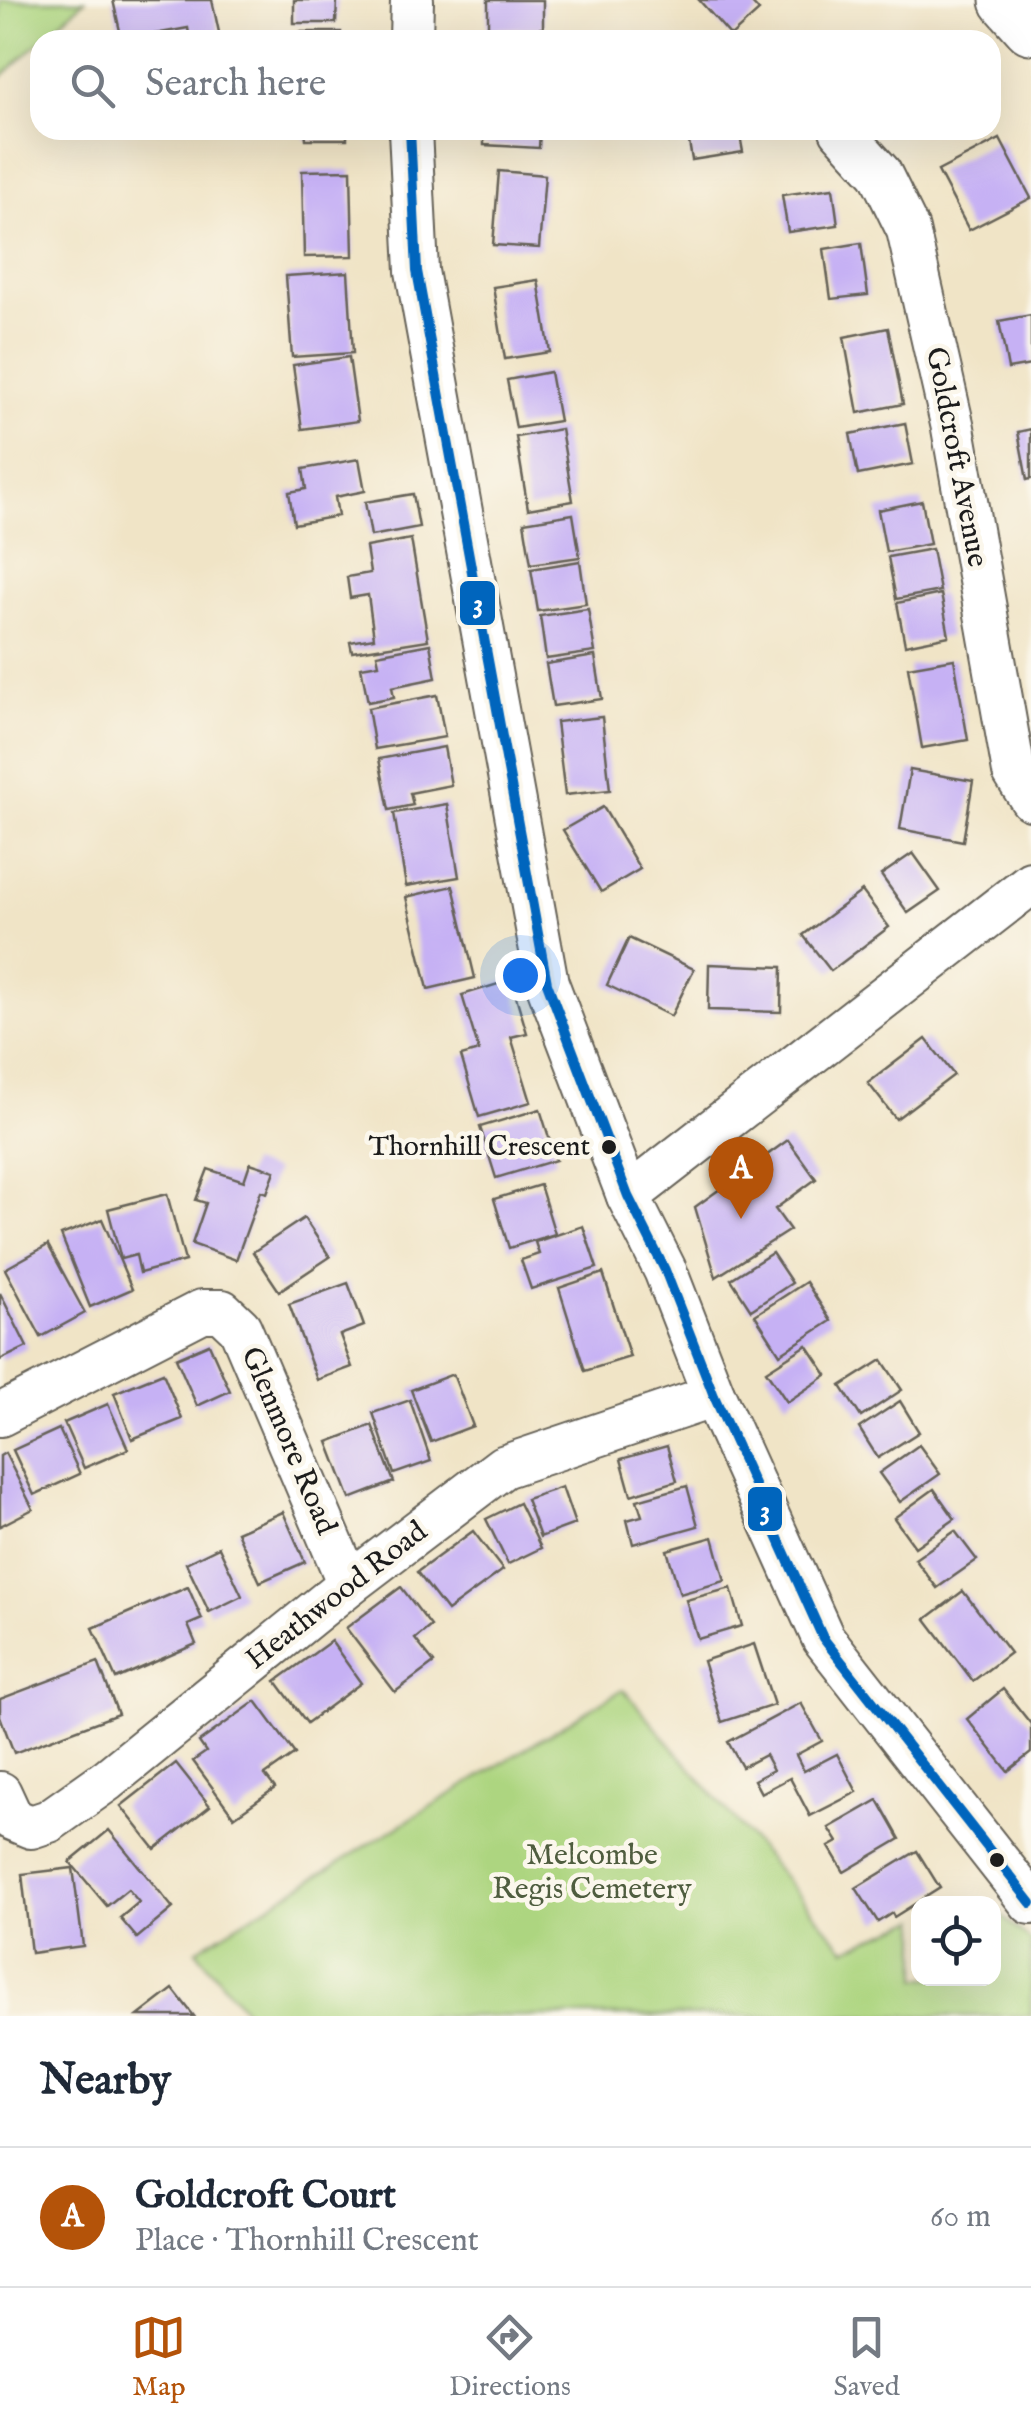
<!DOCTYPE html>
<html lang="en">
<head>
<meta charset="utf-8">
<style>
	body { margin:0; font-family:"IM FELL English",serif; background:#f6f6f7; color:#1f2937 }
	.controls { position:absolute; right:30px; bottom:30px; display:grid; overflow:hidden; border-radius:20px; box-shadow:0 10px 40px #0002 }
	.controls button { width:90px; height:90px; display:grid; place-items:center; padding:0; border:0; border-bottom:2px solid #e0e1e3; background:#fff; color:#1f2937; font:50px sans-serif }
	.you { position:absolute; left:520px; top:975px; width:35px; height:35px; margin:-25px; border:8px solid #fff; border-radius:50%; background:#1a73e8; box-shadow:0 0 0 15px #1a73e833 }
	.badge { display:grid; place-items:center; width:65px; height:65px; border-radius:50%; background:#b45309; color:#fff; font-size:32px; font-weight:700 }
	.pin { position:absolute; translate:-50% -82px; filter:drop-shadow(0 2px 5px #0008) }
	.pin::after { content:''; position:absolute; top:52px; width:35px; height:30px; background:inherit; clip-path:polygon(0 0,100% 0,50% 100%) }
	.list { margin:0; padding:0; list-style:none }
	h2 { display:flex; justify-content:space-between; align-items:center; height:130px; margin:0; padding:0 40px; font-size:42px }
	h2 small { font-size:32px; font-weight:400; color:#747a83 }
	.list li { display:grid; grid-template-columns:65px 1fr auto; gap:30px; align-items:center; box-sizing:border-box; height:140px; padding:0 40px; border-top:2px solid #e0e1e3 }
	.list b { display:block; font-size:38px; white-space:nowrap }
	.list p { margin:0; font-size:32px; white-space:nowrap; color:#747a83 }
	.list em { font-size:32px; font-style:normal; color:#747a83 }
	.icon { flex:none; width:55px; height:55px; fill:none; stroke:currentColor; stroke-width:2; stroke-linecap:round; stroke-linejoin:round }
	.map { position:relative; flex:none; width:1031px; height:2016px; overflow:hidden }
	.search { position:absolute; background:#fff; box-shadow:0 10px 40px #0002; left:30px; right:30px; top:30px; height:110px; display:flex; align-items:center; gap:25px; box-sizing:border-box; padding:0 35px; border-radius:30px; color:#747a83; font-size:38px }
	.sheet { height:270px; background:#fff }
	nav { display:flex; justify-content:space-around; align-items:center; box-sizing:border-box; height:140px; border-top:2px solid #e0e1e3; background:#fff; font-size:28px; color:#747a83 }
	nav a { display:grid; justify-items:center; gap:5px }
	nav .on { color:#b45309 }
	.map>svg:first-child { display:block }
</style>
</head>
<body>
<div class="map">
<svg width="1031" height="2016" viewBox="0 0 1031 2016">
	<rect width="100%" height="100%" fill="#fbf7ec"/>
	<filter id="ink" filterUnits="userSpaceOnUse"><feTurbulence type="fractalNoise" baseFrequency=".01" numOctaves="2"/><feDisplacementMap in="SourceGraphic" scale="20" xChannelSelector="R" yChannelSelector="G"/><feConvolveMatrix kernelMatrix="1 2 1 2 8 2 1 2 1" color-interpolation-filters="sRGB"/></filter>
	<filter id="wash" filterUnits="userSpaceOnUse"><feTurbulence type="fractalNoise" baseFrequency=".0048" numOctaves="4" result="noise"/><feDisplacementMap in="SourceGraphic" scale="40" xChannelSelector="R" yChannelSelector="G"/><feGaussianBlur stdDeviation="2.25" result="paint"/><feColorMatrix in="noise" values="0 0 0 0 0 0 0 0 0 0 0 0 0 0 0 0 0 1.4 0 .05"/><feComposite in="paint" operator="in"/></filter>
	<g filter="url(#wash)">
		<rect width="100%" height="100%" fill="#f0e4c6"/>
		<g fill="#add580" stroke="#64784e" stroke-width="2.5">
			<polygon points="0,0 85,0 0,78"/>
			<polygon points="623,1689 845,1949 918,1919 918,1978 994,1978 994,1909 1031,1941 1031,2016 250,2016 196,1950"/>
		</g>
		<g id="blocks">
			<g fill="#c6b1f4">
				<polygon points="113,0 212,0 220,37 190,40 188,28 122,40"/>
				<polygon points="294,0 337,0 336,23 294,23"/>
				<polygon points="488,0 543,0 543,28 488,29"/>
				<polygon points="699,0 749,0 759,11 731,36"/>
				<rect x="300" y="32" width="41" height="8"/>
				<polygon points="305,130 347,130 347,139 306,139"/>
				<polygon points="484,130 540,130 539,148 484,145"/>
				<polygon points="687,130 739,130 743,152 692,160"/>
				<polygon points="1000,139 1031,198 969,230 938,171"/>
				<polygon points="351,170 353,256 304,257 302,171"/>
				<polygon points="499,171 545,175 539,248 493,245"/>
				<polygon points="833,188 838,225 788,232 782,195"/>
				<polygon points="861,243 868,295 831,299 824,249"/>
				<polygon points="348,272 353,353 292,357 286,276"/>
				<polygon points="538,280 550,352 505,359 493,287"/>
				<polygon points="1031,315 1031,365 1008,369 999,321"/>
				<polygon points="888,328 903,404 858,413 844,337"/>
				<polygon points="349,357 358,421 302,429 293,365"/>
				<polygon points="550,372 559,421 516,428 507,380"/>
				<polygon points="905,423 913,464 858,475 850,434"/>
				<polygon points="561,429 573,501 528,509 516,437"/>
				<polygon points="1031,429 1031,479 1027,480 1018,432"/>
				<polygon points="359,459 365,491 335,497 338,516 294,524 289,492 306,489 303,469"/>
				<polygon points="413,494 419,527 371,536 365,502"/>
				<polygon points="922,501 930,544 886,552 878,510"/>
				<polygon points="573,514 580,557 531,564 524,522"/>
				<polygon points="411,539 428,640 352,652 350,642 374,638 368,595 350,598 347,577 370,573 366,547"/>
				<polygon points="932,549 940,591 896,599 888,557"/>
				<polygon points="580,561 586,604 538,611 531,569"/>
				<polygon points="941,594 949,636 905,645 897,603"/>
				<polygon points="588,609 595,652 546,659 540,616"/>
				<polygon points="430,644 436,678 392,687 394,697 368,702 361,667 379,664 377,654"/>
				<polygon points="595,656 602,699 553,706 546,664"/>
				<polygon points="954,659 968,740 922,748 908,667"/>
				<polygon points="437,695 445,737 375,749 368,708"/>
				<polygon points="602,717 610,790 565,795 556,722"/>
				<polygon points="444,747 451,785 410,793 413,805 389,810 379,759"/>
				<polygon points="910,770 973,781 963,841 900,829"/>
				<polygon points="447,804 459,877 406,886 394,813"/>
				<polygon points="603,807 640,869 601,892 563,830"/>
				<polygon points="913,853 940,891 908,913 881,875"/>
				<polygon points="453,886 475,978 428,989 406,897"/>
				<polygon points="862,891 889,927 831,971 803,935"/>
				<polygon points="629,938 694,969 671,1016 607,985"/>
				<polygon points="709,964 782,967 781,1012 708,1010"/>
				<polygon points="511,980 527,1033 511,1037 531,1102 479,1117 461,1056 479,1051 462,995"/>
				<polygon points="926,1039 954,1075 896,1119 868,1083"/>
				<polygon points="540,1109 556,1160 496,1178 480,1127"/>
				<polygon points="788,1140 816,1179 775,1209 790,1230 716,1277 695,1207"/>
				<polygon points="250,1163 275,1171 267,1193 261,1191 236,1260 192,1244 206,1203 196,1200 208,1169 244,1181"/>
				<polygon points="540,1185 555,1234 509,1248 494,1199"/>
				<polygon points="167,1194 185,1261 140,1273 136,1255 121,1259 108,1209"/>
				<polygon points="304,1218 330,1257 279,1291 253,1252"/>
				<polygon points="102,1219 132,1289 90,1307 61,1235"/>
				<polygon points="583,1226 597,1268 531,1289 521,1260 539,1254 535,1242"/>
				<polygon points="48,1245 85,1313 41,1337 5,1269"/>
				<polygon points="772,1253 792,1283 751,1310 731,1279"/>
				<polygon points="603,1273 630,1357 585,1371 559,1288"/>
				<polygon points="806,1282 831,1321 780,1354 755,1315"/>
				<polygon points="348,1283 364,1326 340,1335 352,1367 317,1380 289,1304"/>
				<polygon points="0,1293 27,1347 0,1360"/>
				<polygon points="209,1344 230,1391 197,1406 176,1358"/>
				<polygon points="807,1345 827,1375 787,1402 766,1371"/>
				<polygon points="882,1360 902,1390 861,1417 841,1386"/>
				<polygon points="163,1373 182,1419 132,1439 114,1393"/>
				<polygon points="453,1374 473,1426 431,1442 411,1390"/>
				<polygon points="410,1400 431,1461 394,1474 373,1413"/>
				<polygon points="900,1401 919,1432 878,1458 859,1428"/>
				<polygon points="108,1404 128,1449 84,1468 64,1423"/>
				<polygon points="372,1425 394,1482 350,1499 328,1442"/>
				<polygon points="59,1429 80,1474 34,1495 13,1450"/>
				<polygon points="919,1445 940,1474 900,1502 879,1473"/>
				<polygon points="667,1446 677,1481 631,1495 621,1459"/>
				<polygon points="5,1453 33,1509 0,1526 0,1456"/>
				<polygon points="687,1486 698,1526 633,1544 627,1520 642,1516 637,1500"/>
				<polygon points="562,1487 575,1524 540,1537 526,1499"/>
				<polygon points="934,1489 955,1519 915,1547 894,1518"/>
				<polygon points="519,1503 541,1548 508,1564 486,1519"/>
				<polygon points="283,1512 305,1562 260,1582 237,1532"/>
				<polygon points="473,1531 503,1570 447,1611 417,1572"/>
				<polygon points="955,1531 977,1560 937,1588 915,1559"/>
				<polygon points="713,1537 725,1581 680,1594 667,1550"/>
				<polygon points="219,1547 242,1596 209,1612 186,1563"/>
				<polygon points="188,1587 202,1619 188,1625 196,1644 116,1679 93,1628"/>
				<polygon points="401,1587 431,1626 415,1639 434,1663 395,1692 346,1628"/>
				<polygon points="731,1588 742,1626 698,1639 686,1600"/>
				<polygon points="963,1591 1010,1653 973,1681 926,1619"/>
				<polygon points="331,1641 361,1683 307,1723 276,1681"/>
				<polygon points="754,1644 774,1705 722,1722 703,1661"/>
				<polygon points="98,1662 118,1714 14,1753 0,1716 0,1699"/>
				<polygon points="1003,1689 1031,1724 1031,1753 1008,1771 967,1719"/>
				<polygon points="256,1701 295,1754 265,1775 275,1788 234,1817 193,1761 206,1752 199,1742"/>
				<polygon points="801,1703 822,1741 796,1755 804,1771 837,1754 857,1792 810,1816 790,1778 761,1793 754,1780 773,1770 765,1755 742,1767 728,1742"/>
				<polygon points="176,1763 210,1806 155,1849 121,1806"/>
				<polygon points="878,1800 900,1839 844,1872 829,1847 838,1842 829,1828"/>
				<polygon points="109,1830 173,1908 137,1938 120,1918 139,1902 128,1889 107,1906 70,1862"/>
				<polygon points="917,1851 940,1888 894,1917 892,1913 878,1922 856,1888"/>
				<polygon points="73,1868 83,1946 31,1953 22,1874"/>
				<polygon points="173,1989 194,2016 138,2016"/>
			</g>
		</g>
	</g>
	<g filter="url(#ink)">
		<use href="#blocks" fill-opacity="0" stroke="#666258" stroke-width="2.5"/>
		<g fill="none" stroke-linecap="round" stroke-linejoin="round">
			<defs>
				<g id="minor">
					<polyline points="411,40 412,0"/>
					<polyline points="410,130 417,271 547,983 628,1196 665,1270 714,1396 823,1638 1031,1903"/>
					<polyline points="841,130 880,173 908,230 953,428 1014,772 1031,799"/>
					<polyline points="628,1196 1031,883"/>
					<polyline points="0,1415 202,1311 222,1311 240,1328 349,1584"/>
					<polyline points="0,1793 12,1819 31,1827 49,1821 107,1780 349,1584 503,1467 714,1396"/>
				</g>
				<polyline id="trunk" points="1008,0 1031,26"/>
			</defs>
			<use href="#minor" stroke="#666258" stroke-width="46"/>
			<use href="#trunk" stroke="#666258" stroke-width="59"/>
			<use href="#minor" stroke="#fff" stroke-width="42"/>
			<use href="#trunk" stroke="#fff" stroke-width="55"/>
			<defs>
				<polyline id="bus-1" points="410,130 417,271 547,983 628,1196 665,1270 714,1396 823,1638 1031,1903"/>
			</defs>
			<use href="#bus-1" stroke="#fbf7ec" stroke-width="18"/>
			<use href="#bus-1" stroke="#0065bd" stroke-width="10"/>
		</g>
	</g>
	<g fill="#1c1c1c" stroke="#fbf7ec" stroke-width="4">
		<circle cx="609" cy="1147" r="9"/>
		<circle cx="997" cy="1860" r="9"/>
	</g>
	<g text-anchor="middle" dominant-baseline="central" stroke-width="9" stroke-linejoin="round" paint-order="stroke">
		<g font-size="28" fill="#1c1c1c" stroke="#fbf7ec" text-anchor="end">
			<text x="590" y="1147">Thornhill Crescent</text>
		</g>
		<g font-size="30" fill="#1c1c1c" stroke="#fbf7ec">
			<text transform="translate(956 457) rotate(79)">Goldcroft Avenue</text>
			<text transform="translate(288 1441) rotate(67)">Glenmore Road</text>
			<text transform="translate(337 1596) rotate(-38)">Heathwood Road</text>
		</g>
		<g font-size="30" fill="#4f5d3f" stroke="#fbf7ec">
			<text x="592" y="1856">Melcombe<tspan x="592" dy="34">Regis Cemetery</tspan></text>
		</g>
	</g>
	<g stroke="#fbf7ec" stroke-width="4">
		<rect x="458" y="579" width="39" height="48" rx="10" fill="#0065bd"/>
		<rect x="746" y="1485" width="38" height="48" rx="10" fill="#0065bd"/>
	</g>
	<g font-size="28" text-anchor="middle" font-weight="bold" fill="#fff">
		<text x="478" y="612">3</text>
		<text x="765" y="1519">3</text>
	</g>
</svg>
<div class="controls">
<button><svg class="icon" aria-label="locate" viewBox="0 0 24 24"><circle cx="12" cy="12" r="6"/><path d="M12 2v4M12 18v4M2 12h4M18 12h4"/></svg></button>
</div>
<div class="you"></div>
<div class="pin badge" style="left:741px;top:1219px">A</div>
<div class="search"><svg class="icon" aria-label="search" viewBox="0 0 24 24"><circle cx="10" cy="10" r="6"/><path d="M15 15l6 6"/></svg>Search here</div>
</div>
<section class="sheet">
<h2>Nearby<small></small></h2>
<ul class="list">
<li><span class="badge">A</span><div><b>Goldcroft Court</b><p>Place · Thornhill Crescent</p></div><em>60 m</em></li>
</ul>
</section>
<nav>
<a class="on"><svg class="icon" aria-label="map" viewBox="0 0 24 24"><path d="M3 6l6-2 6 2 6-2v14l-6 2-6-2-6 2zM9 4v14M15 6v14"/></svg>Map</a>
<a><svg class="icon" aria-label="directions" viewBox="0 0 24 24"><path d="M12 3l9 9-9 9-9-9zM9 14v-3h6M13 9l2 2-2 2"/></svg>Directions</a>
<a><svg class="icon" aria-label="saved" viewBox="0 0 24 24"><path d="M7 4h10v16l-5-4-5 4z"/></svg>Saved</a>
</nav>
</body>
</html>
